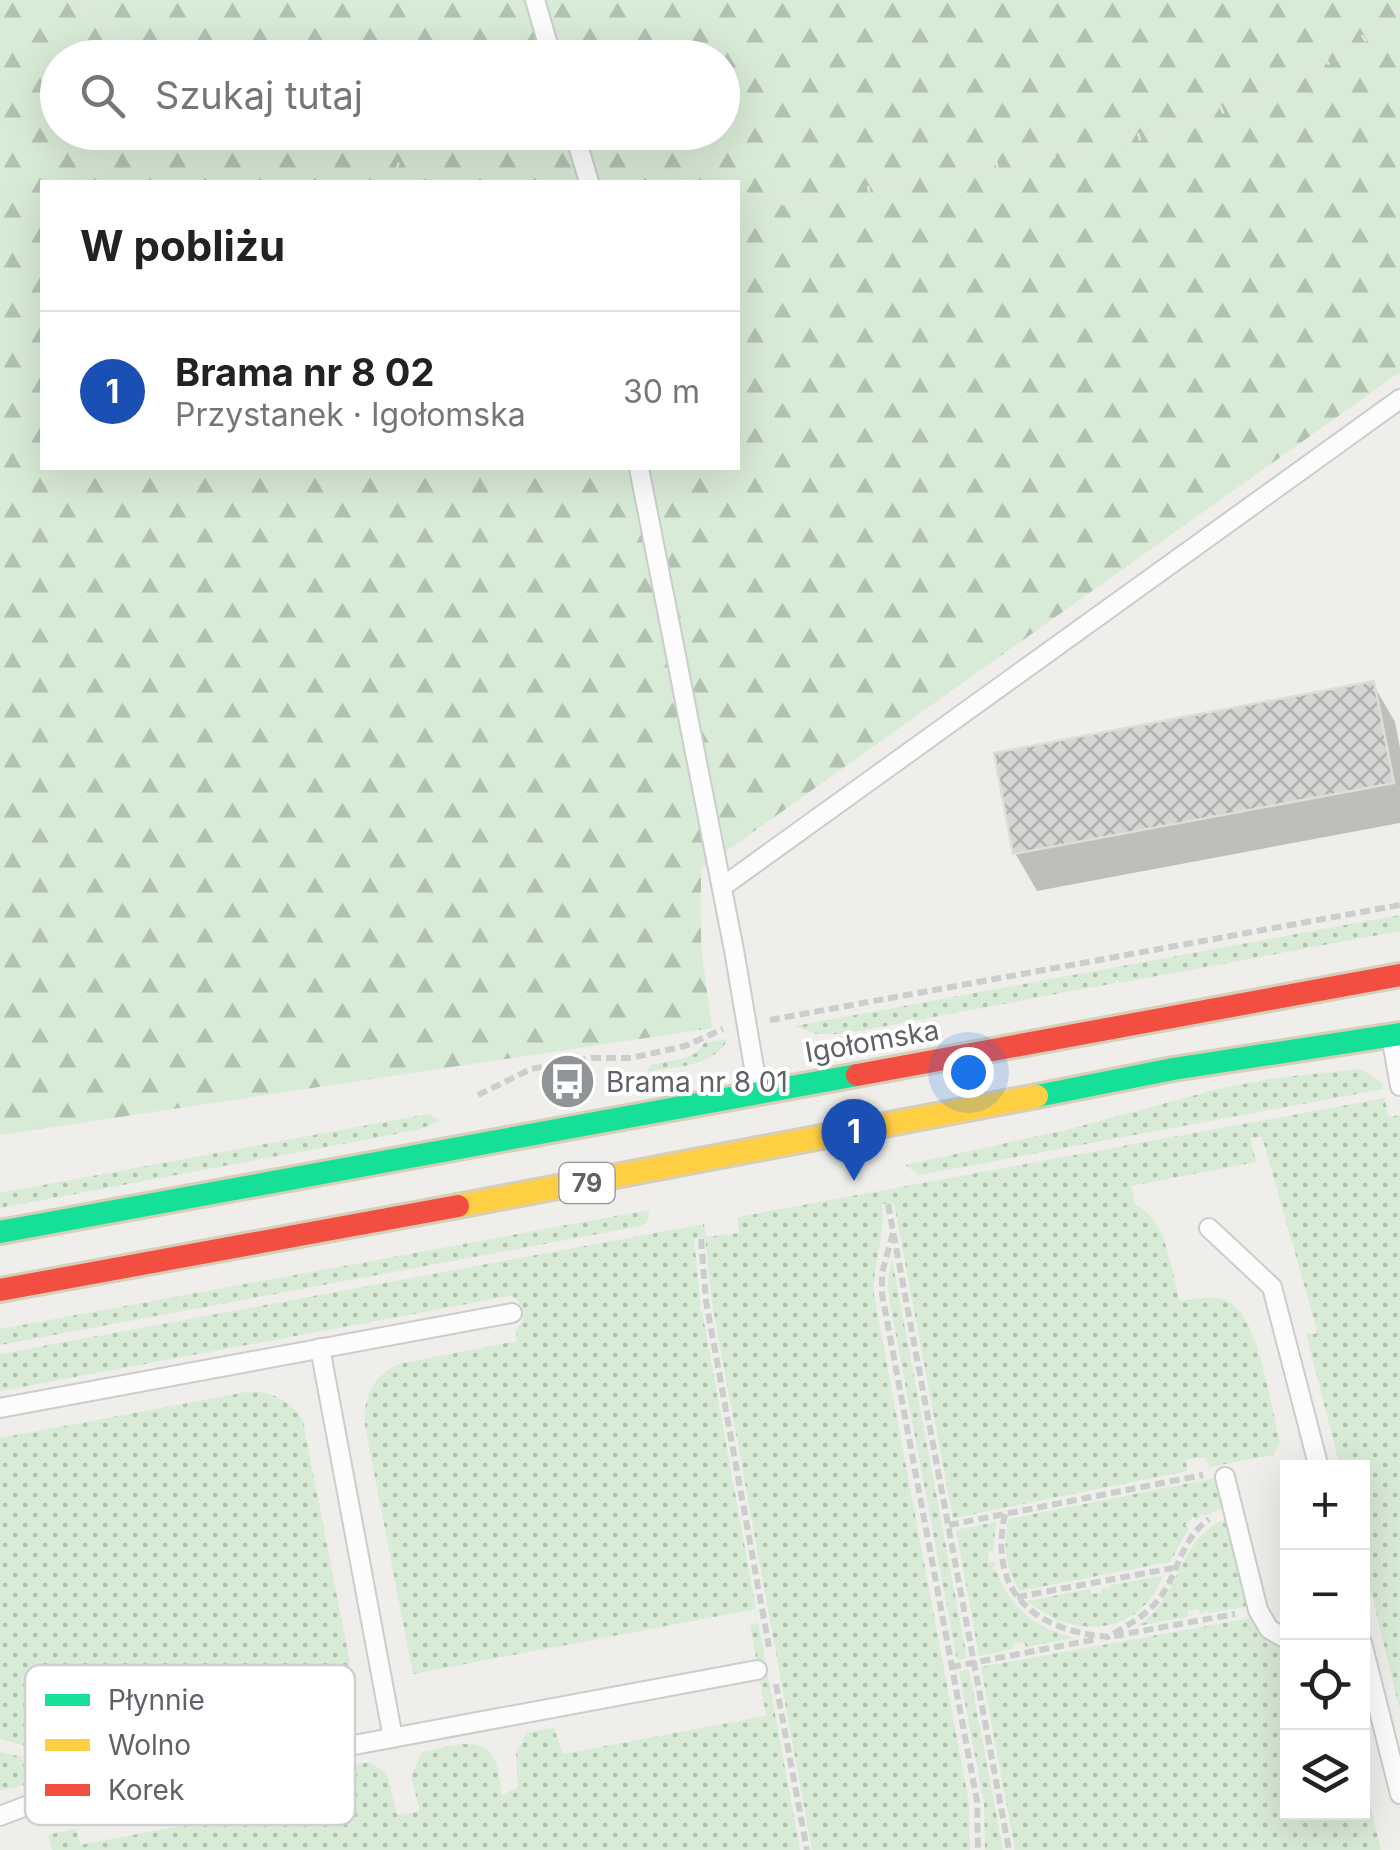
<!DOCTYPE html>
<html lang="pl">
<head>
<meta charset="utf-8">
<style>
	body { margin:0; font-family:Inter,sans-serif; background:#f6f6f6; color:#222 }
	.controls { position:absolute; right:30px; bottom:30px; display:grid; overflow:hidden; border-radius:0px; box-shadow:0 10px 40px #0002 }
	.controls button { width:90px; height:90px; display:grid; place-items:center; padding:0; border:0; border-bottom:2px solid #e0e0e0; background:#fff; color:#222; font:50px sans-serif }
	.you { position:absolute; left:968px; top:1072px; width:35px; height:35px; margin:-25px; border:8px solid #fff; border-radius:50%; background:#1a73e8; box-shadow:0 0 0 15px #1a73e833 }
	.badge { display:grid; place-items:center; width:65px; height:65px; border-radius:50%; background:#919496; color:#fff; font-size:32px; font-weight:700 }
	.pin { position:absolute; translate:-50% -82px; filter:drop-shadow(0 2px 5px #0008) }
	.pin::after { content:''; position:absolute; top:52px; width:35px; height:30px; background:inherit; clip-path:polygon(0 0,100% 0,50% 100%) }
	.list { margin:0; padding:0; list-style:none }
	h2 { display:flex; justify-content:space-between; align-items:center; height:130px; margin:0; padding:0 40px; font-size:42px }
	h2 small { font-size:32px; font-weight:400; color:#767676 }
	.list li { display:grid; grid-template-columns:65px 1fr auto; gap:30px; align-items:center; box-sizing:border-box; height:160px; padding:0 40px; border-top:2px solid #e0e0e0 }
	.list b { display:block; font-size:38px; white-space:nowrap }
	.list p { margin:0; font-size:32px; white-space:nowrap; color:#767676 }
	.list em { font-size:32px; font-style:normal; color:#767676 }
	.icon { flex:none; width:55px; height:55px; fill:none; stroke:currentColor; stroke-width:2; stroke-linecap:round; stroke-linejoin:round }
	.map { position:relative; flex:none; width:1400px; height:1850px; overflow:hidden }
	.search { position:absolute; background:#fff; box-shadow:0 10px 40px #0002; left:40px; top:40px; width:700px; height:110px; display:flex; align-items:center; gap:25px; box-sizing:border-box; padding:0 35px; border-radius:55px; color:#767676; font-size:38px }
	.panel { position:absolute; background:#fff; box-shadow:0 10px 40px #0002; left:40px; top:180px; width:700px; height:290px; border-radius:0px }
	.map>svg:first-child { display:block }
</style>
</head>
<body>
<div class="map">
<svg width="1400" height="1850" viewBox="0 0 1400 1850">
	<defs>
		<pattern id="grass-dots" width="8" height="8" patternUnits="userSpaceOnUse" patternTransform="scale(2.5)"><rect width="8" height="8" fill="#d8ebd6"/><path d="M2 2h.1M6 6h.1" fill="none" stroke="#b2c2b1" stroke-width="1.8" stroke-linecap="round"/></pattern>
		<pattern id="forest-firs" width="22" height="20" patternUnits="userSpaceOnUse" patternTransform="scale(2.5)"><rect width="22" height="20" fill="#d8ebd6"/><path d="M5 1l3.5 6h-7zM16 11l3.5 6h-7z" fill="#b2c2b1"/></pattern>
		<pattern id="building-cross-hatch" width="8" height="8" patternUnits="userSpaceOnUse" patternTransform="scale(2.5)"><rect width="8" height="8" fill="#d6d5d3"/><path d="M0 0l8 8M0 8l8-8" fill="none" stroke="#b1b0af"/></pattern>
	</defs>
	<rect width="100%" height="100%" fill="#efeeea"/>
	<g fill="url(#grass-dots)">
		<polygon points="1400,915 1400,931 1119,983 1117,979 1115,983 843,1034 816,1034 795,1026"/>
		<path d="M 728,1039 C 713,1068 675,1066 646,1072 L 651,1065 L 685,1058 L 696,1053 L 704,1043 Z"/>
		<polygon points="1361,1069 1382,1083 1383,1089 919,1175 905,1165 1066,1130 1218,1089 1275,1078"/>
		<path d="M 1385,1098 L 1388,1117 L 1400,1115 L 1400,1711 L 1363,1559 L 1362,1468 L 1340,1467 L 1306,1333 L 1315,1334 L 1317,1330 L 1262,1137 L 1250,1138 L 1256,1162 L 1131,1186 L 1135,1204 C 1168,1221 1170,1267 1180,1301 C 1197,1299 1216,1293 1232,1304 C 1260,1323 1271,1409 1280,1442 L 1273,1455 L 1209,1467 L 1206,1457 L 1186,1460 L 1187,1471 L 953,1518 L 894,1203 L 882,1204 C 886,1235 872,1264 874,1295 L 969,1803 L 970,1850 L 812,1850 L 712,1302 L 705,1238 L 694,1239 L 701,1307 L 699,1310 L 702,1311 L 756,1609 L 413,1674 L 365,1426 C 363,1398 372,1376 399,1364 L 517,1341 L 516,1330 L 523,1321 C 524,1309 522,1300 510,1296 L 0,1391 L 0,1354 L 704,1224 L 706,1237 L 739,1233 L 738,1217 Z"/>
		<polygon points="428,1114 440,1121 417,1130 0,1208 0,1193"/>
		<polygon points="649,1210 648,1220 641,1226 0,1345 0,1329"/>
		<polygon points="892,1259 967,1658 957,1660 889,1298 888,1280"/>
		<path d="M 246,1392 C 271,1390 291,1401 303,1421 L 350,1663 L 347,1686 L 25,1746 L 0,1739 L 0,1438 Z"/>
		<path d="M 1216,1478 L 1224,1508 L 1204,1516 L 1202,1513 L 1197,1520 L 1193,1517 L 1185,1525 L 1189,1528 L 1170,1562 L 1019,1591 C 1006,1567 1002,1545 1009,1519 Z"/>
		<path d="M 1226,1519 L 1248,1606 L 1209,1613 L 1207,1610 L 1200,1615 L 1199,1609 L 1188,1611 L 1188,1617 L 1137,1626 C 1183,1598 1175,1539 1226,1519 Z"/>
		<path d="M 996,1522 L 993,1551 L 988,1552 L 989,1562 L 996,1562 L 993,1570 L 997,1571 C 1009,1608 1037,1629 1074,1638 L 1026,1647 L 1024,1642 L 1013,1643 L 1013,1649 L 979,1656 L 956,1530 Z"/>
		<path d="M 1163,1576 C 1139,1637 1073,1640 1027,1601 L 1090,1589 L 1091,1594 L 1102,1593 L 1102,1588 L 1110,1589 L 1110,1585 Z"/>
		<polygon points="1251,1618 1261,1637 1287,1652 1288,1812 1362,1812 1363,1775 1381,1850 1015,1850 981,1667"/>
		<path d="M 758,1621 L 800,1850 L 52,1850 L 48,1835 L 73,1829 L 77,1831 L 80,1845 L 301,1803 L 297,1781 L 301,1775 L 370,1762 L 387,1774 L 397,1815 L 420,1811 L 411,1776 L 422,1752 C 446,1748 484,1731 496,1763 C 499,1773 500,1785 502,1795 L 518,1787 L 516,1754 L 526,1733 L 554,1728 L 563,1754 L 766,1716 L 750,1623 L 754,1625 Z"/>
		<polygon points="969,1670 1003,1850 985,1850 984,1803 959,1671"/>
		<polygon points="0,1752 22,1757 20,1760 23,1760 27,1785 0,1790"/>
	</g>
	<path fill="url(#forest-firs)" fill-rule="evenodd" d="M 0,0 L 1400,0 L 1400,372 L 701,869 L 701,947 L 712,1028 L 0,1135 ZM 58,58 L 722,58 L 722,132 L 58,132 ZM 42,182 L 738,182 L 738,468 L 42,468 Z"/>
	<polygon fill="#0003" points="1373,684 1395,722 1400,748 1400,823 1037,891 1015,853"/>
	<polygon fill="url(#building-cross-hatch)" stroke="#deddd9" stroke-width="2.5" points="1374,681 1394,783 1013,854 994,753"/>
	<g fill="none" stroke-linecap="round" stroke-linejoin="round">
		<defs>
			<g id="lane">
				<polyline points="535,0 552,58"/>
				<polyline points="574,132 589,182"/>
				<polyline points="639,468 734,950 758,1091"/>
				<polyline points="722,887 1400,399"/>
				<polyline points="1392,1041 1400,1086"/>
				<polyline points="1209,1228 1272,1287 1319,1468"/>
				<polyline points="320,1348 393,1738"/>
				<polyline points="0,1408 512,1313"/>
				<polyline points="1225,1477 1258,1610 1269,1629 1288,1640"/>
				<polyline points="1362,1643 1400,1794"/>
				<polyline points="0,1816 26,1806 757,1670"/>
			</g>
			<g id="fast">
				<polyline points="1037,1096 1173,1069 1400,1034"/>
				<polyline points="0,1232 857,1075"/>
			</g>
			<polyline id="slow" points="458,1206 1037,1096"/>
			<g id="jam">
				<polyline points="857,1075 1400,975"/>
				<polyline points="0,1290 458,1206"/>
			</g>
		</defs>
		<use href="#lane" stroke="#cbcccc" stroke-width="22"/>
		<use href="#fast" stroke="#d7ceb8" stroke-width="28"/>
		<use href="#slow" stroke="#d7ceb8" stroke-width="28"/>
		<use href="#jam" stroke="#d7ceb8" stroke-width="28"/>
		<g stroke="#cacfcc" stroke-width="6" stroke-dasharray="10 5" stroke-linecap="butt">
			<polyline points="770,1020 1400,905"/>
			<polyline points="478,1095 531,1069 592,1058 631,1058 685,1046 723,1029"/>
			<polyline points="888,1204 1009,1850"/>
			<polyline points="893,1233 882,1273 882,1294 977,1801 978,1850"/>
			<polyline points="701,1239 706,1301 769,1647"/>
			<path d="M 1005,1514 C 988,1593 1034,1630 1108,1637 C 1126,1626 1146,1616 1159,1599 C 1179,1573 1180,1540 1209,1519"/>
			<polyline points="949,1525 1203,1475"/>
			<polyline points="1017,1597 1173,1568"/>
			<polyline points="1114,1636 1235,1614"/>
			<polyline points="951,1667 1097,1639"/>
			<polyline points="776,1684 807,1850"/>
		</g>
		<use href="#lane" stroke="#fdfcfc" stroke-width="18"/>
		<use href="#fast" stroke="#16e098" stroke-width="22"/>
		<use href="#slow" stroke="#ffcf43" stroke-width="22"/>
		<use href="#jam" stroke="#f24e42" stroke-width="22"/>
		<g stroke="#e4e4e4" stroke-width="8" stroke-dasharray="2.5 12" stroke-linecap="butt">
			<polyline points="70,0 158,58"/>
			<polyline points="301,132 320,142 448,182"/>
			<path d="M 738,205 C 832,199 922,182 1015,162 C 1064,152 1115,145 1163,130 C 1243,106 1335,65 1400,12"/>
		</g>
	</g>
	<defs>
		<symbol id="bus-disc" viewBox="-11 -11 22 22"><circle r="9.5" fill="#919496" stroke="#fff"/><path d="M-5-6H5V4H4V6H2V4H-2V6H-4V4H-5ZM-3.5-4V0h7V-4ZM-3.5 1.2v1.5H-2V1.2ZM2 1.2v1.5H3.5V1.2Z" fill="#fff"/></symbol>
	</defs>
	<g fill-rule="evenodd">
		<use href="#bus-disc" x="536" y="1050" width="63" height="63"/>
	</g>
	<g text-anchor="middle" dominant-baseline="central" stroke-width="8" stroke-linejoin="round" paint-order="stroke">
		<rect fill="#fff" stroke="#8f9295" stroke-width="2.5" x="559.5" y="1163" width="55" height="40" rx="8"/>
		<g font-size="25" font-weight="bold" fill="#5f6368">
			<text x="587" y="1183">79</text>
		</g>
		<g font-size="28" fill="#5f6368" stroke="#fff">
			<text transform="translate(872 1041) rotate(-10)">Igołomska</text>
		</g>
		<g font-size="28" fill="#5f6368" stroke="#fff" text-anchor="start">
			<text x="606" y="1082">Brama nr 8 01</text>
		</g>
	</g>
	<rect x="25" y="1665" width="330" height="160" rx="15" fill="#fff" stroke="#cfd0d2" stroke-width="2.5"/>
	<rect x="45" y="1694" width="45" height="12" fill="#16e098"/>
	<rect x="45" y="1739" width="45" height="12" fill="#ffcf43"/>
	<rect x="45" y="1784" width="45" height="12" fill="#f24e42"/>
	<g font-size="28" fill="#5f6368">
		<text x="108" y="1710">Płynnie</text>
		<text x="108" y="1755">Wolno</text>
		<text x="108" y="1800">Korek</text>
	</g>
</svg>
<div class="controls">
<button>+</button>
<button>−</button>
<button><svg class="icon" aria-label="locate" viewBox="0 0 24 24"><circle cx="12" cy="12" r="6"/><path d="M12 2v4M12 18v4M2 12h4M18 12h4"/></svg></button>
<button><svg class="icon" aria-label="layers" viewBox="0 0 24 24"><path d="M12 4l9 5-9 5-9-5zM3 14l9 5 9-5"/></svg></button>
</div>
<div class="you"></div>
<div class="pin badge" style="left:854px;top:1181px;background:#1a4fb4">1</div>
<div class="search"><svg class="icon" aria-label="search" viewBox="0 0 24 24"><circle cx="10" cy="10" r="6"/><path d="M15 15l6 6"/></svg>Szukaj tutaj</div>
<section class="panel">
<h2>W pobliżu<small></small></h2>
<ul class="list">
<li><span class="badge" style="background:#1a4fb4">1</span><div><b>Brama nr 8 02</b><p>Przystanek · Igołomska</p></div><em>30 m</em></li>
</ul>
</section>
</div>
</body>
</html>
